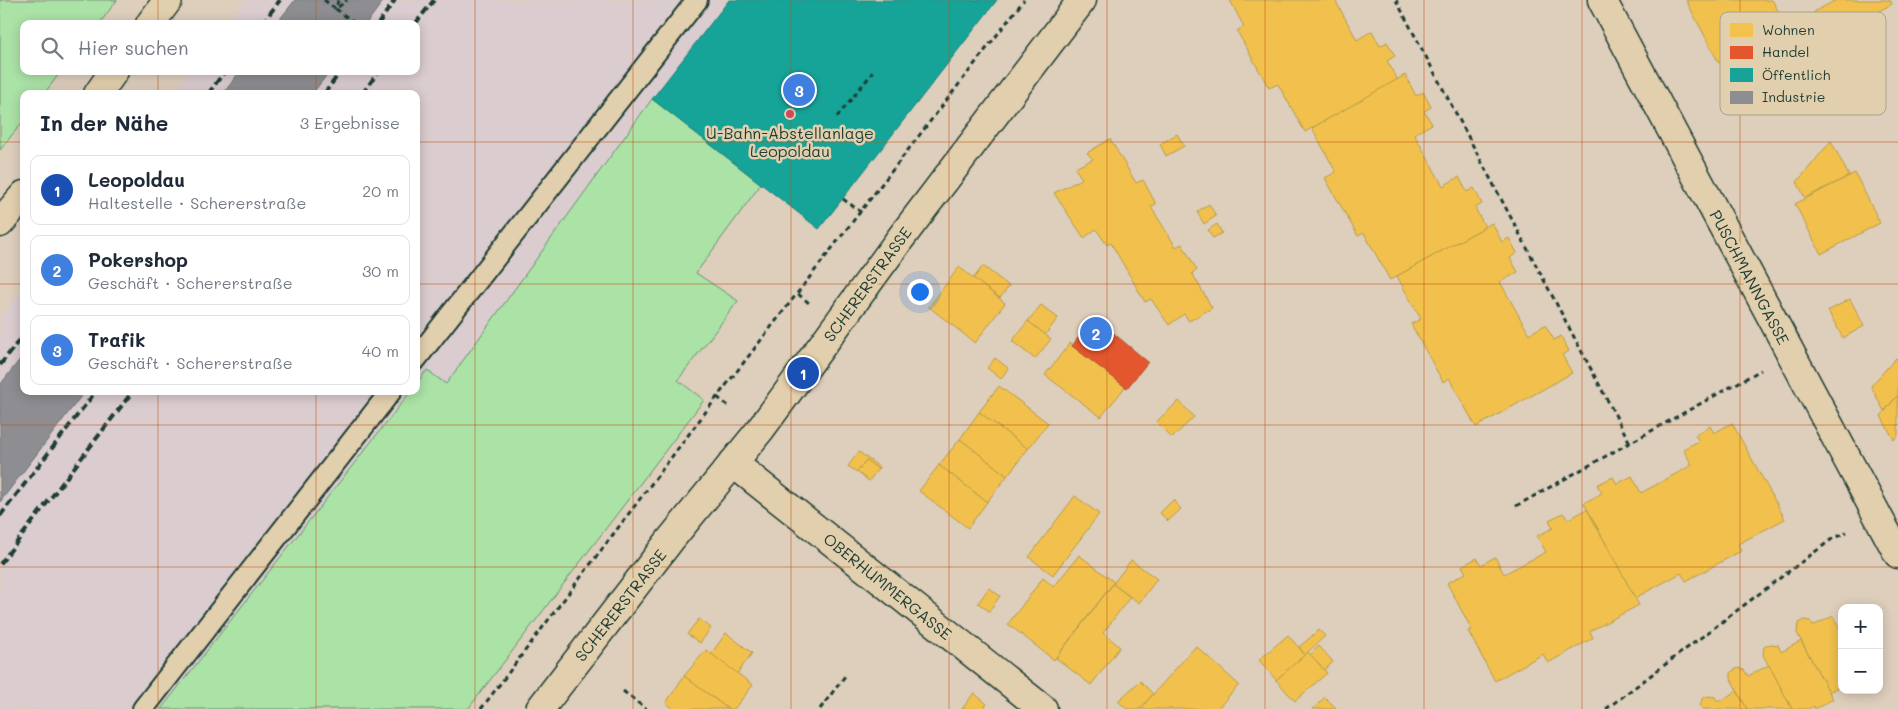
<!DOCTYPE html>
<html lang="de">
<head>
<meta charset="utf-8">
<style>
	body { margin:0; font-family:Mali,sans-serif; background:#f6f6f7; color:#1f2937 }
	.controls { position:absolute; right:15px; bottom:15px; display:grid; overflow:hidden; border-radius:10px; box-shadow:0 2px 12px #0003 }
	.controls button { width:45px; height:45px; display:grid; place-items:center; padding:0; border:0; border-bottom:1px solid #e0e1e3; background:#fff; color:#1f2937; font:25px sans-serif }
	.you { position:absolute; left:919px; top:291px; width:18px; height:18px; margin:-12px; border:4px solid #fff; border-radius:50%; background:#1a73e8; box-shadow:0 0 0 8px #1a73e833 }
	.badge { display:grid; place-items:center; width:32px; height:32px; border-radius:50%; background:#d1495b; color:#fff; font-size:16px; font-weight:700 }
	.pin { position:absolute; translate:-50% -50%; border:2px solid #fff; box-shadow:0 1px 5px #0006 }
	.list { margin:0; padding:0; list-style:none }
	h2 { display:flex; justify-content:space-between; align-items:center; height:65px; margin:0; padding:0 20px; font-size:21px }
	h2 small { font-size:16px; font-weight:400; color:#747a83 }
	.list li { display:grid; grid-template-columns:32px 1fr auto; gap:15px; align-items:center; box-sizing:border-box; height:70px; margin:0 10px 10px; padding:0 10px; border:1px solid #e0e1e3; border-radius:10px }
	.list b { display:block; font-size:19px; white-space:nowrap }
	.list p { margin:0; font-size:16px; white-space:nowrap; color:#747a83 }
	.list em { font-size:16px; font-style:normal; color:#747a83 }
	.icon { flex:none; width:28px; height:28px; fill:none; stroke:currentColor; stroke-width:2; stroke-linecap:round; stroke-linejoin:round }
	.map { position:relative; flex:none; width:1898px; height:709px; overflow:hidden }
	.search { position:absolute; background:#fff; box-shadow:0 2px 12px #0003; left:20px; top:20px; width:400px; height:55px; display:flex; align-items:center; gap:12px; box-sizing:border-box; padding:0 18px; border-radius:10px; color:#747a83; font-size:19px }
	.panel { position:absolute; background:#fff; box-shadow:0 2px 12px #0003; left:20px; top:90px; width:400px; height:305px; border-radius:10px }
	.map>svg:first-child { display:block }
</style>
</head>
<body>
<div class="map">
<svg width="1898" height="709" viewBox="0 0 1898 709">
	<rect width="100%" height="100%" fill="#decebc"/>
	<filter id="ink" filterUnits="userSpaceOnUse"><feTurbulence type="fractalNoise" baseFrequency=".02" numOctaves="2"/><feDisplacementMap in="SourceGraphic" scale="10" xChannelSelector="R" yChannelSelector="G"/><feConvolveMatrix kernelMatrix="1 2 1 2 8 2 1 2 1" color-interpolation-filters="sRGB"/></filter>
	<g filter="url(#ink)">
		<polygon fill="#dacccf" points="245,0 997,0 819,229 761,184 696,273 738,301 678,380 447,709 0,709 0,318 24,287 24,391 416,391 416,94 172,94 190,71 416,71 416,24 226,24"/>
		<g fill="#abe2a6" stroke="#65906d">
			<polygon points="0,0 117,0 99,24 24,24 24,71 61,71 44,94 24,94 24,120 0,150"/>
			<polygon points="652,99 761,184 696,273 738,301 678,380 704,400 468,709 161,709 411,391 416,391 416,384 427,370 446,384"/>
		</g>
		<g fill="#f2c14e" stroke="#b39946">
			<polygon points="1230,0 1335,0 1357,40 1372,31 1380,46 1387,42 1395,56 1387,61 1398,80 1305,132 1278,84 1269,88 1237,31 1244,27"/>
			<polygon points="1686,0 1772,0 1780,14 1765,23 1767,28 1749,37 1753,45 1719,63"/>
			<polygon points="1836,0 1890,0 1892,4 1828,39 1814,12"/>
			<polygon points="1405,75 1416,96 1423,92 1431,107 1424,111 1432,124 1414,134 1443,186 1459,177 1467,192 1474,188 1482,204 1475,208 1485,227 1390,280 1364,233 1358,236 1325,178 1336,172 1312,128"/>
			<polygon points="1177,134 1184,146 1166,156 1160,144"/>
			<polygon points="1110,139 1136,183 1143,180 1156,204 1151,207 1176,247 1182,244 1197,270 1192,273 1212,308 1189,321 1184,314 1169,325 1151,299 1145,302 1111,243 1107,245 1096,229 1084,238 1054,193 1082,179 1075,168 1093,159 1087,153"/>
			<polygon points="1831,141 1849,176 1805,198 1797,182"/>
			<polygon points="1855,173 1880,223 1821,254 1795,204"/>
			<polygon points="1209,204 1216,216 1204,224 1197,212"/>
			<polygon points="1492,223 1502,242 1509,238 1517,253 1510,258 1518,272 1500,282 1529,334 1545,325 1554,340 1561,336 1569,351 1562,355 1572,373 1476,427 1449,378 1443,382 1411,324 1421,319 1397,276"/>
			<polygon points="1217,224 1222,233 1213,238 1208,230"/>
			<polygon points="983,266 1009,286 1000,298 973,279"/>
			<polygon points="959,267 1005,303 975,343 929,307"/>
			<polygon points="1850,299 1864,326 1843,338 1828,311"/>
			<polygon points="1041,305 1058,318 1045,335 1028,321"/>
			<polygon points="1028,321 1051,339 1035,359 1012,341"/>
			<polygon points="1070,343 1125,387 1101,417 1045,375"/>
			<polygon points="995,358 1008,368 1001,379 987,368"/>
			<polygon points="1896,358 1898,360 1898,395 1884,411 1871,386"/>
			<polygon points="999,386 1048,423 1028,449 979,412"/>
			<polygon points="1898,395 1898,435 1894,440 1881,416"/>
			<polygon points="1179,401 1194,417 1172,438 1156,422"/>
			<polygon points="979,412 1028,449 1007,476 960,439"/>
			<polygon points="1732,423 1785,519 1738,544 1741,551 1686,581 1681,573 1635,598 1584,503 1602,493 1597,485 1613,477 1617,484 1632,476 1641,493 1692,465 1683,449 1699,441 1695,435 1710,426 1714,433"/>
			<polygon points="960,439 1007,476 987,502 939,465"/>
			<polygon points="859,452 879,467 878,469 866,460 857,472 848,466"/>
			<polygon points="866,460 878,469 869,481 857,472"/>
			<polygon points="939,465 987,502 968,528 919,491"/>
			<polygon points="1075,496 1099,514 1053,575 1029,557"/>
			<polygon points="1173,500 1181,509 1168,521 1160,513"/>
			<polygon points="1587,509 1639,605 1590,631 1593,638 1548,663 1543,654 1495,681 1468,631 1472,630 1447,583 1466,573 1462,566 1477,558 1481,565 1495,557 1504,574 1546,552 1537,536 1553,528 1549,520 1563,513 1568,520"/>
			<polygon points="1079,555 1114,582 1054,660 1008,624 1043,578 1054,587"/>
			<polygon points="1131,560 1157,579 1139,603 1113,584"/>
			<polygon points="1113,584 1130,597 1103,633 1120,647 1091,685 1056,658"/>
			<polygon points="989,588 1000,596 989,611 978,603"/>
			<polygon points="1833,616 1842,632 1842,685 1829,692 1797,633 1798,623 1804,620 1810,621 1813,626"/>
			<polygon points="699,619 711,628 700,643 687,634"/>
			<polygon points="1319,630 1325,636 1305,655 1299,647"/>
			<polygon points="726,633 752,653 737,674 711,654"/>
			<polygon points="1288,635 1305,655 1276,680 1259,660"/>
			<polygon points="1801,641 1833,699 1815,709 1814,706 1808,709 1792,709 1763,655 1764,647 1771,644 1778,645 1781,652"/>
			<polygon points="1196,646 1239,685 1217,709 1140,709"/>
			<polygon points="1319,646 1333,662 1324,670 1310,655"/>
			<polygon points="706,650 753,685 734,709 728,709 684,676"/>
			<polygon points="1308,652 1327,673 1295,701 1276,680"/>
			<polygon points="1769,665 1792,709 1747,709 1731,679 1731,672 1738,668 1744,670 1748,676"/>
			<polygon points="684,676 728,709 674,709 666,703"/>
			<polygon points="1140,681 1153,694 1140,709 1127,709 1118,701"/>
			<polygon points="1737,691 1747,709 1702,709 1700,707 1702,699 1708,696 1715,697 1718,702"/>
			<polygon points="974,693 987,704 983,709 962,709"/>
			<polygon points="1325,697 1337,709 1313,709"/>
		</g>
		<polygon fill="#e4572e" stroke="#a94f30" points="1094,317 1148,362 1127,388 1072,346"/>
		<polygon fill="#17a398" stroke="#19847a" points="729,0 997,0 819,229 652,99"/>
		<g fill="#8d8d92" stroke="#6c7576">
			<polygon points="295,0 384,0 366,24 276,24"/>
			<polygon points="240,71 330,71 312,94 223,94"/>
			<polygon points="24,354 24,391 85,391 0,502 0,385"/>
		</g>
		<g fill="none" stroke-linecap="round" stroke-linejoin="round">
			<defs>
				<g id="lane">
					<polyline points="416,359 697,0"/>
					<polyline points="143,709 391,391"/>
				</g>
				<g id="street">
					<polyline points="1602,0 1898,554"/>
					<polyline points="150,24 168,0"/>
					<polyline points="98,94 114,71"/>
					<polyline points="0,223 24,195"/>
					<polyline points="733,463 1043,709"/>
					<polyline points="540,709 671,539 760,430 900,239 1082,0"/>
				</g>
			</defs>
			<use href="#lane" stroke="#1f3d34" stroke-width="24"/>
			<use href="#street" stroke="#1f3d34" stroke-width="31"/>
			<g stroke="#1f3d34" stroke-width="3" stroke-dasharray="5 4" stroke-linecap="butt">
				<polyline points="324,0 336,9 347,0"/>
				<polyline points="338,0 336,9 356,24"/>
				<polyline points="1396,0 1630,443"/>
				<polyline points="837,117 873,72"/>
				<polyline points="843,199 861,212"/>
				<polyline points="798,294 809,303"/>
				<polyline points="717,397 731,408"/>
				<polyline points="1516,506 1761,370"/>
				<polyline points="623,691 646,709"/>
				<polyline points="481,709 717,397 1024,0"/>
				<polyline points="820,709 845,676"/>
				<polyline points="1606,709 1832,539 1847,532"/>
			</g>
			<use href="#lane" stroke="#e2cfad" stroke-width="20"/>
			<use href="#street" stroke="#e2cfad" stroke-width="28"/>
			<g stroke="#1f3d34" stroke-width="4" stroke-dasharray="8 4" stroke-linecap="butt">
				<polyline points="262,24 280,0"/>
				<polyline points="378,24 395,0"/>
				<polyline points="415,24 434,0"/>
				<polyline points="208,94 225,71"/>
				<polyline points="324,94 341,71"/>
				<polyline points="362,94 379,71"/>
				<polyline points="0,365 24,334"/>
				<polyline points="0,516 96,391"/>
				<polyline points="0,564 133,391"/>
			</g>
		</g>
	</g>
	<path fill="none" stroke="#c05314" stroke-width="1" stroke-opacity="0.55" d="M 158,0 L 158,24M 316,0 L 316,24M 475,0 L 475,709M 633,0 L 633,709M 791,0 L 791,709M 949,0 L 949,709M 1107,0 L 1107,709M 1265,0 L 1265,709M 1424,0 L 1424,709M 1582,0 L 1582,709M 1740,0 L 1740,709M 158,71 L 158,94M 316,71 L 316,94M 0,142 L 24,142M 416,142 L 1898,142M 0,284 L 24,284M 416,284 L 1898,284M 158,391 L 158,709M 316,391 L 316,709M 0,425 L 1898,425M 0,567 L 1898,567"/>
	<circle fill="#d1495b" stroke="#e2cfad" stroke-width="2" cx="790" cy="114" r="5"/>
	<g text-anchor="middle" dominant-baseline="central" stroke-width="5" stroke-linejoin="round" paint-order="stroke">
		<g font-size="16" fill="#1f3d34" stroke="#e2cfad">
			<text x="790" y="132">U-Bahn-Abstellanlage<tspan x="790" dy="18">Leopoldau</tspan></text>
		</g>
		<g font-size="16" fill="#1f3d34" stroke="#e2cfad">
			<text transform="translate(1750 277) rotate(62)">PUSCHMANNGASSE</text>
			<text transform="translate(867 284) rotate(-54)">SCHERERSTRASSE</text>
			<text transform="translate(888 586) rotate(39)">OBERHUMMERGASSE</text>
			<text transform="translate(620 605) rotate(-52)">SCHERERSTRASSE</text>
		</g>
	</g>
	<rect x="1720" y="12" width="166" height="103" rx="8" fill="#e2cfad" stroke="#a8a389" stroke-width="1"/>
	<rect x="1730" y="23" width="23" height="14" fill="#f2c14e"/>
	<rect x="1730" y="46" width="23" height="13" fill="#e4572e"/>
	<rect x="1730" y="68" width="23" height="14" fill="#17a398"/>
	<rect x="1730" y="91" width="23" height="13" fill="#8d8d92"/>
	<g font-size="14" fill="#1f3d34">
		<text x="1762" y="35">Wohnen</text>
		<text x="1762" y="57">Handel</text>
		<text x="1762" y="80">Öffentlich</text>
		<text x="1762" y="102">Industrie</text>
	</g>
</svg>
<div class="controls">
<button>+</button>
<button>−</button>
</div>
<div class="you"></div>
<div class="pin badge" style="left:803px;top:373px;background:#1a4fb4">1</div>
<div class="pin badge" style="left:1096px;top:333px;background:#3f7fe0">2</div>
<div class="pin badge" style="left:799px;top:90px;background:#3f7fe0">3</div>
<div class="search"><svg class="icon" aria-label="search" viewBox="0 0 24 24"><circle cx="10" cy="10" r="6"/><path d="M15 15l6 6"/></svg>Hier suchen</div>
<section class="panel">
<h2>In der Nähe<small>3 Ergebnisse</small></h2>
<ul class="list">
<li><span class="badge" style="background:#1a4fb4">1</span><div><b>Leopoldau</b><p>Haltestelle · Schererstraße</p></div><em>20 m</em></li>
<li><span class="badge" style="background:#3f7fe0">2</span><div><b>Pokershop</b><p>Geschäft · Schererstraße</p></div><em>30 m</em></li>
<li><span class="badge" style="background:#3f7fe0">3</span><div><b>Trafik</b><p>Geschäft · Schererstraße</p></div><em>40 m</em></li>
</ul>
</section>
</div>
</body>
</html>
